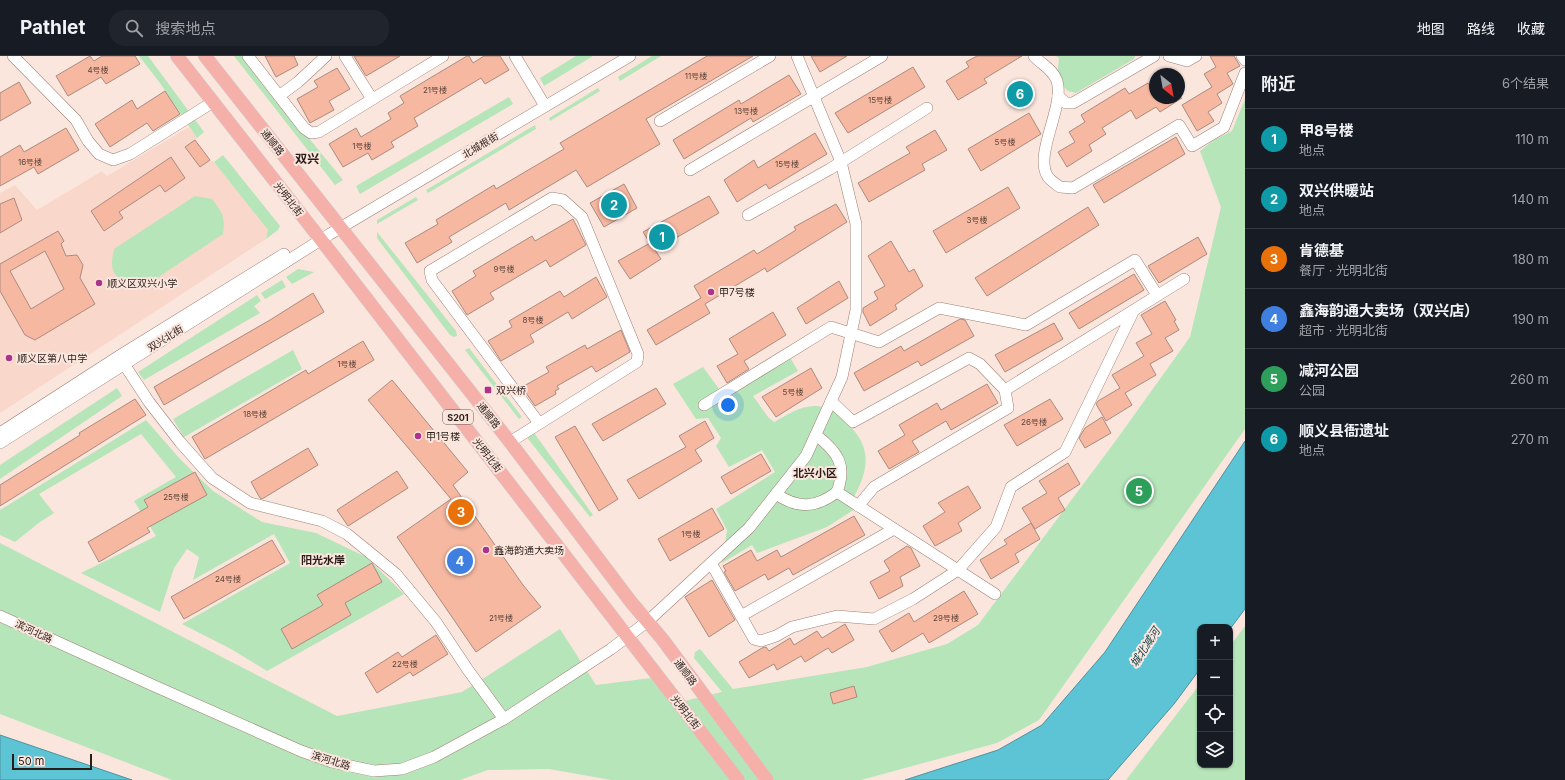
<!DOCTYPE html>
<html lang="zh">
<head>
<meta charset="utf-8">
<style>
	body { margin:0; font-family:Inter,"Noto Sans SC",sans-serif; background:#20242c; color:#f1f3f6 }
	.controls { position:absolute; right:12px; bottom:12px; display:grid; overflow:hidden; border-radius:8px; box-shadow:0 1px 3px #0004 }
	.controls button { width:36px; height:36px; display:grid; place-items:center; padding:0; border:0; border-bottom:1px solid #363941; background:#171b24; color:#f1f3f6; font:20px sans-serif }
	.compass { position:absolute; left:1149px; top:12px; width:36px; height:36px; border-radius:50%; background:#171b24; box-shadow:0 1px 3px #0004; rotate:149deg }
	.scale { position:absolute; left:12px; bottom:10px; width:80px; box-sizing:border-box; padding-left:4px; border:2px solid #291d18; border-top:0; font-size:11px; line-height:14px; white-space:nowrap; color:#291d18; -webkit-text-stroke:3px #fbe6de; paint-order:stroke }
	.you { position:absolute; left:728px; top:349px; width:14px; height:14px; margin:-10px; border:3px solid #fff; border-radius:50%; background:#1a73e8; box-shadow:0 0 0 6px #1a73e833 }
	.badge { display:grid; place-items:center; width:26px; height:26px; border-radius:50%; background:#ea580c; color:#fff; font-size:13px; font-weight:700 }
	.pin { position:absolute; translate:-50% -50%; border:2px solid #fff; box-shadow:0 1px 4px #0006 }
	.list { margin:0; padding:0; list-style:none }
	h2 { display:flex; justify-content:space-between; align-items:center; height:52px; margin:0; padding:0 16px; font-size:17px }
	h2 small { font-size:13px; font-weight:400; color:#9ea1a6 }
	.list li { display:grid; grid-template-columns:26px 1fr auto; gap:12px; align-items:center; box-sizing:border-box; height:60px; padding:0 16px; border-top:1px solid #363941 }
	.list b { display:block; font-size:15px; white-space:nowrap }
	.list p { margin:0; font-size:13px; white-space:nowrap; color:#9ea1a6 }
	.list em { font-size:13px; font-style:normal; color:#9ea1a6 }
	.icon { flex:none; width:22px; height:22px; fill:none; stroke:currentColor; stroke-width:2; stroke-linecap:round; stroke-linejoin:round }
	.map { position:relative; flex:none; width:1245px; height:724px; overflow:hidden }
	header { display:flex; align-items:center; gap:24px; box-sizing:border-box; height:56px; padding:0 20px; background:#171b24; border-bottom:1px solid #363941 }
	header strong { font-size:19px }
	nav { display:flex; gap:22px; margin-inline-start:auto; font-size:14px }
	.search { width:280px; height:36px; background:#20242c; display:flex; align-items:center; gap:10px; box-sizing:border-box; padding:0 14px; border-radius:16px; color:#9ea1a6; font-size:15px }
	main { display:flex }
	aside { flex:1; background:#171b24 }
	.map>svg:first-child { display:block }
</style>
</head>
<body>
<header>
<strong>Pathlet</strong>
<div class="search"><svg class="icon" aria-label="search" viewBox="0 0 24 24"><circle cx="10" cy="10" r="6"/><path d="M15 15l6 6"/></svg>搜索地点</div>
<nav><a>地图</a><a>路线</a><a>收藏</a></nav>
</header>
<main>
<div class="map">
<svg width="1245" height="724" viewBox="0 0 1245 724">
	<rect width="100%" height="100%" fill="#fbe6de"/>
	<polygon fill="#f9d7ca" points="189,71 197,82 185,91 200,111 210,104 214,106 268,174 266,183 0,357 0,137 15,129 37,154 102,115 107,120"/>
	<g fill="#b5e5b8">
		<polygon points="139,0 148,0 204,76 197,82 160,27"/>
		<polygon points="234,0 242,0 343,124 335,129"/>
		<polygon points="576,0 593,0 544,30 540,22"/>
		<polygon points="652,0 661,0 620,25 618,21"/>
		<polygon points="1056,0 1135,0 1134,3 1076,37 1068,35 1057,25 1059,2"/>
		<polygon points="598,32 600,35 550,65 549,62"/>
		<polygon points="509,41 513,48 360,138 356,130"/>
		<polygon points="1245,43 1245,373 1039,664 997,687 861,724 611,724 549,713 488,714 460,724 172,724 0,658 0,487 337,660 462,636 560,573 596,629 651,622 672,648 722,636 694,602 695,596 700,593 733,633 867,611 947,588 978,569 1117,383 1190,281 1221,151 1200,95 1214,84 1232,75"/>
		<polygon points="535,69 536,73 428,137 426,134"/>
		<polygon points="223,99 280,170 278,174 266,183 268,174 214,106"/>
		<path d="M 195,140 L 212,143 C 223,158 225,160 223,178 L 145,230 L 135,232 C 116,220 108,219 114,193 Z"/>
		<polygon points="416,141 418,144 377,168 377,164"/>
		<polygon points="377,176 456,275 457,280 454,281 450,279 377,182"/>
		<polygon points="298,213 314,216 292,228 286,221"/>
		<polygon points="282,224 286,231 265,243 261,237"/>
		<polygon points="257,239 261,245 254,250 260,257 144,324 138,316"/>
		<polygon points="469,292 522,361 519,363 465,294"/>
		<polygon points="293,294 302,313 184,381 173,363"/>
		<path d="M 791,303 L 798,315 L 753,340 L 768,361 L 774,366 C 787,359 801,349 817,350 C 829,351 838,358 846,366 C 875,393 868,417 850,448 L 855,453 L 827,471 L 757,497 L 752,489 L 722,507 L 727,474 L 716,453 L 775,416 L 762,394 L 729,411 L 716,390 L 721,382 L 708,362 L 696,363 L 673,328 L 703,311 L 725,341 Z"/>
		<polygon points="117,332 122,340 0,423 0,409"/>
		<polygon points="146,364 180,403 213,435 262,466 316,477 366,501 404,538 267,615 231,593 182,568 290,507 274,478 193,524 199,501 187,493 174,512 160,556 81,517 156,480 134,445 176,421 141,378 39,438 54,457 40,466 15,486 0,479 0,454"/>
		<polygon points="532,374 593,459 590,461 525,379"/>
		<polygon points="1245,570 1245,724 1126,724 1200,628 1200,709 1230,709 1230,590"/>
	</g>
	<g fill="#5cc4d4" stroke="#4d929c">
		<polygon points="1245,385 1245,553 1230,573 1230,571 1200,571 1200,613 1174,648 1108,724 905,724 998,694 1042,669 1105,596"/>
		<polygon points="0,679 132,724 0,724"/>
	</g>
	<g fill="#f6b8a1" stroke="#ab8b7f" fill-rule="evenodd">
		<polygon points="90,0 94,5 102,0 135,0 140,8 106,28 101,21 68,40 56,20"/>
		<polygon points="265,0 294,0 298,9 276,21"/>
		<polygon points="354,0 400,0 366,20"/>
		<polygon points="467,0 469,0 473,7 484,0 500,0 509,14 485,28 481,22 414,62 418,70 391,86 394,91 372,104 368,97 343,111 329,88 356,72 361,81 391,63 388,57 404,47 400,40"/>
		<polygon points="707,0 753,0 646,63 660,88 587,131 576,114 509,154 506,147 449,181 452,186 417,207 405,187 438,168 436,164 494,129 496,133 564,93 560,87"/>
		<polygon points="811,0 847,0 820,16"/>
		<polygon points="977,0 1022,0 984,23 987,27 958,44 946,25 969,11 966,6"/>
		<polygon points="1210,0 1234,0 1240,10 1227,17 1233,28 1217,38 1222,47 1208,56 1214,65 1197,75 1182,49 1212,31 1204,18 1216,11"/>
		<polygon points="913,11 925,31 848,77 835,57"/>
		<polygon points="337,12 350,33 329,45 334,54 310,67 297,43 318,31 314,25"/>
		<polygon points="789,19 801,38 753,66 751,62 684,103 673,84 739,44 741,48"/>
		<polygon points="19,26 31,47 0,65 0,37"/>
		<polygon points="1148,27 1155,38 1155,42 1182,42 1160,56 1156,51 1136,63 1131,54 1102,72 1106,78 1089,89 1092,95 1067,111 1058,96 1075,86 1069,76 1085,66 1081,59 1125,32 1129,38"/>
		<polygon points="165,35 180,58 153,75 147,67 110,91 95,68 132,44 137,53"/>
		<polygon points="1029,57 1041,78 981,115 968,93"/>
		<polygon points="66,72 79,94 38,118 34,111 0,130 0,101 20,89 24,96"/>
		<polygon points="935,74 947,94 922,108 925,114 869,146 858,127 910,97 906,91"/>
		<polygon points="815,77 827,98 769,133 766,128 737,146 724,124 754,104 758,112"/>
		<polygon points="1176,81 1185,98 1104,147 1093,129"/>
		<polygon points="195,84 210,104 200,111 185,91"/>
		<polygon points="171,101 185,122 165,136 160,129 119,156 123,162 104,175 91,155"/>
		<polygon points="624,128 637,152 604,171 590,147"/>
		<polygon points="1008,131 1020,152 946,197 933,175"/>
		<polygon points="709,140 719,157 655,194 661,203 630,223 618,205 650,187 643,176"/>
		<polygon points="14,142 22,164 0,177 0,148"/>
		<polygon points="836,148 847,166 767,216 765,212 705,248 710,257 656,289 647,274 701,242 694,230 754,194 757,198 796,174 794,171"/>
		<polygon points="1088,151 1099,169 987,240 975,222"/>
		<polygon points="573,163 586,189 550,211 546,204 490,237 494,243 467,259 452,235 476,220 473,215 532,180 535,185"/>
		<path d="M 58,175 L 64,185 L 61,188 L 66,200 L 77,199 L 83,209 L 80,222 L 95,248 L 35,284 L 25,279 L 0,235 L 0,208 ZM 45,195 L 64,233 L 31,253 L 10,215 Z"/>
		<polygon points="1198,181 1207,198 1159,227 1148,210"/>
		<polygon points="891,185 909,216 914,213 923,230 895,249 897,253 870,270 863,256 863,252 878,243 874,236 885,230 868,200"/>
		<polygon points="1134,218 1144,234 1079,273 1069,257"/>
		<polygon points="596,221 607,241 572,263 568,256 530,279 534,286 501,305 488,285 512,271 509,265 560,235 564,241"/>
		<polygon points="839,225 848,242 806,268 797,252"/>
		<polygon points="313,237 324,256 164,349 154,331 270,264"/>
		<polygon points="1165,245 1176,264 1174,265 1179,274 1165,282 1173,295 1150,308 1156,319 1125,337 1132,349 1106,365 1096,348 1098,345 1120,332 1112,319 1144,300 1136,287 1152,278 1141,259"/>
		<polygon points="773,256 786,279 744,305 749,313 727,327 717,310 738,298 729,283"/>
		<polygon points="960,263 965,264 974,280 921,310 918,305 864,335 854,317 901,290 904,295"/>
		<polygon points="1054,267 1063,283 1005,316 995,299"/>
		<polygon points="621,274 630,296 596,316 592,310 557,330 559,333 555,335 556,338 535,350 522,331 549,316 546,311 585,289 587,293"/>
		<polygon points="363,285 374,304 205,403 192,381 306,314 308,318"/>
		<polygon points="811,312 822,332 776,361 762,341"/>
		<polygon points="392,324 468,416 453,429 523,529 541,551 476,596 397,481 451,443 368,344"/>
		<polygon points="987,328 998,347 951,374 946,365 912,385 919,396 889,413 878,395 905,379 899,369 937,347 941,354"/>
		<polygon points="656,332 666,348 603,385 592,368"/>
		<polygon points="135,343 146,359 0,450 0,429 80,379 79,377"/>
		<polygon points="1050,343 1063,363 1017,390 1004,369"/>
		<polygon points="1102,361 1111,377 1085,392 1079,382 1085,372"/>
		<polygon points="705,365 714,382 695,394 702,405 639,443 627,424 686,391 679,380"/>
		<polygon points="575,370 618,443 599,455 555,381"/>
		<polygon points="308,392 318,409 262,443 260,442 251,426"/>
		<polygon points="761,398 771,415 731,438 721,421"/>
		<polygon points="1068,407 1080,428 1058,442 1065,454 1035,473 1022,452 1047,437 1039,425"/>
		<polygon points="397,415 408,432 348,470 337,454"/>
		<polygon points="195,416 207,439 147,472 150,476 99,506 88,486 148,451 144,444"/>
		<polygon points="968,430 981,452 958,467 962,475 935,490 923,470 945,456 938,447"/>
		<polygon points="712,452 724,473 670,505 658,483"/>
		<polygon points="854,460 865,479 793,519 789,512 768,524 765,518 735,535 724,516 726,515 723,510 751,494 757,505 777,494 781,501"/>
		<polygon points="1031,467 1040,483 1015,498 1019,506 991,523 980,504 1007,488 1004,484"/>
		<polygon points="272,484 285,506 184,563 171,541"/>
		<polygon points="907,490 911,492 920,510 900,521 903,530 879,543 870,526 890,515 884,505"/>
		<polygon points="372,507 382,526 345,547 351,559 292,593 281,573 323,549 317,539"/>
		<polygon points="712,524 735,564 709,581 685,541"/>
		<polygon points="964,535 978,558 929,587 923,577 892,596 879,575 909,557 914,566"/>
		<polygon points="845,568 854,584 832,597 828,592 805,606 801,600 777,614 774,608 749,622 739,606 762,592 766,591 769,595 790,582 794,589 817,575 822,582"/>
		<polygon points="436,579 448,598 413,620 410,616 377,637 365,617 398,596 402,601"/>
		<polygon points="854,630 857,641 833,648 830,637"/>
	</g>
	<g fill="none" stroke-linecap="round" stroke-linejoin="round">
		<defs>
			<g id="minor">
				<polyline points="13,0 76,64 88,85 99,98 113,104 130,98 213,46"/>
				<polyline points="248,0 304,72 311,77 319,76 443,0"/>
				<polyline points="345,0 372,43"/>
				<polyline points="515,0 545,50"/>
				<path d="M 1034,0 C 1042,9 1053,13 1057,25 C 1065,51 1033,99 1048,121 C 1051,125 1056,128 1060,131 L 1073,132 L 1179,69 L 1192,90 L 1224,71 L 1245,17"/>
				<polyline points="1169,0 1187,5 1196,0"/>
				<polyline points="1242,0 1245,4"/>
				<polyline points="279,40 298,26 326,0"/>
				<polyline points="1058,40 1066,47 1073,47 1154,0"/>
				<polyline points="660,65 770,0"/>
				<polyline points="690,114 882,0"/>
				<polyline points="748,159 830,113 927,52"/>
				<polyline points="120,302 149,346 180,386 212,422 250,447 322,465 347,478 396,518 436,566 468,614 504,663"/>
				<polyline points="831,345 853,366 969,302 980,308 1005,334"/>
				<polyline points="704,349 831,271 879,286 939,252 1026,269 1135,204 1157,239"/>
				<polyline points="0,377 119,300 284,198"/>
				<path d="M 816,379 C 838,396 847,409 837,436 L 995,538"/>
				<polyline points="510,386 637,306 638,298 582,161 563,144 552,142 430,215 432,224 539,367"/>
				<polyline points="0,387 330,178 630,0"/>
				<path d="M 776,438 C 798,453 816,452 837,436"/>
				<polyline points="858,450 874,431 1008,352 1005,334 1184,223"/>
				<polyline points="711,507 754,583 761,585 776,580 792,571 837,560 874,563 913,543 958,514 996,471 1011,431 1065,396 1134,254"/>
				<polyline points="0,560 150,628 301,695 332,706 374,715 402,713 434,701 504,663 611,593 648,565 749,472 806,400 842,321 856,254 856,168 841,106 797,0"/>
				<polyline points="741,560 894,473"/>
			</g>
			<g id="major">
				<polyline points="177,0 329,194 738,724"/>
				<polyline points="205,0 510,386 631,546 663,584 767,724"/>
			</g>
		</defs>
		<use href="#minor" stroke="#9e7f73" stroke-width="12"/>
		<use href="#major" stroke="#d0cdcc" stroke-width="14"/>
		<use href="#minor" stroke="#fff" stroke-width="11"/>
		<use href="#major" stroke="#f5b0aa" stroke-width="13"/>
	</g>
	<g fill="#ab3389" stroke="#fbe6de" stroke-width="1.5">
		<circle cx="99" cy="227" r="4"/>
		<circle cx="711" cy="236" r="4"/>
		<circle cx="9" cy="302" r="4"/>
		<rect x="484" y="330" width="8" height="8" rx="2"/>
		<circle cx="418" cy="380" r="4"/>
		<circle cx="486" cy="494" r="4"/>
	</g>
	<g text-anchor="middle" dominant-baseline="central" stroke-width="4" stroke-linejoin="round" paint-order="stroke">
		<g font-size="8" fill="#5c443a">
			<text x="98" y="14">4号楼</text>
			<text x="696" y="20">11号楼</text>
			<text x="435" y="34">21号楼</text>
			<text x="880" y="44">15号楼</text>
			<text x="746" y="55">13号楼</text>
			<text x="1005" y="86">5号楼</text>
			<text x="362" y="90">1号楼</text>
			<text x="30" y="106">16号楼</text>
			<text x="787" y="108">15号楼</text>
			<text x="977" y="164">3号楼</text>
			<text x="504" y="213">9号楼</text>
			<text x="533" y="264">8号楼</text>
			<text x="347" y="308">1号楼</text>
			<text x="793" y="336">5号楼</text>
			<text x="255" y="358">18号楼</text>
			<text x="1034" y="366">26号楼</text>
			<text x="176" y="441">25号楼</text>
			<text x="691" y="478">1号楼</text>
			<text x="228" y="523">24号楼</text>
			<text x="501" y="562">21号楼</text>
			<text x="946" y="562">29号楼</text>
			<text x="405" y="608">22号楼</text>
		</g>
		<rect fill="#fbe6de" stroke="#685953" stroke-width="1" x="443" y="354" width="30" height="14" rx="3"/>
		<g font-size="9" font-weight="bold" fill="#291d18">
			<text x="458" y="361">S201</text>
		</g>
		<g font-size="10" fill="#291d18" stroke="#fbe6de">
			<text transform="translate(273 86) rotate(52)">通顺路</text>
			<text transform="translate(480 89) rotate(-31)">北城根街</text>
			<text transform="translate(289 143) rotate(52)">光明北街</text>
			<text transform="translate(165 282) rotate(-32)">双兴北街</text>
			<text transform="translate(489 359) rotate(52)">通顺路</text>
			<text transform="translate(488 399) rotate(52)">光明北街</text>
			<text transform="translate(34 575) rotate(25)">滨河北路</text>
			<text transform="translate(686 616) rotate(53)">通顺路</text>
			<text transform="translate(686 656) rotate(52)">光明北街</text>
			<text transform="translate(331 704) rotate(17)">滨河北路</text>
		</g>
		<g font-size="10" fill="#291d18" stroke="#fbe6de" text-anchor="start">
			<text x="107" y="227">顺义区双兴小学</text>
			<text x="719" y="236">甲7号楼</text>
			<text x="17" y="302">顺义区第八中学</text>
			<text x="496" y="334">双兴桥</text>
			<text x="426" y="380">甲1号楼</text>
			<text x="494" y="494">鑫海韵通大卖场</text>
		</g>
		<g font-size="11" font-weight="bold" fill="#291d18" stroke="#fbe6de">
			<text x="815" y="417">北兴小区</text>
			<text x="323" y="504">阳光水岸</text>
		</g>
		<g font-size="11" font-style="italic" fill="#15444b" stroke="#fbe6de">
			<text transform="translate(1145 591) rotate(-57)">城北减河</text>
		</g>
		<g font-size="12" font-weight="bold" fill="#291d18" stroke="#fbe6de">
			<text x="307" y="102">双兴</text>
		</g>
	</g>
</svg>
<div class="controls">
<button>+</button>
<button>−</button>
<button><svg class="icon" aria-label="locate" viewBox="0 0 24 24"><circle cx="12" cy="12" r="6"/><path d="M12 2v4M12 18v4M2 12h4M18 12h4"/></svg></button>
<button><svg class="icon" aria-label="layers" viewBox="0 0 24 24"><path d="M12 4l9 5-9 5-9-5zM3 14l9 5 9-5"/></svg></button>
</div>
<svg class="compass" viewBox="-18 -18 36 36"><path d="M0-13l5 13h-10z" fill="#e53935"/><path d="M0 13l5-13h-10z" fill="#9ea1a6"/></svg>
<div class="scale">50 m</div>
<div class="you"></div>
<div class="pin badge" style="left:662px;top:181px;background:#0f9aa8">1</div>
<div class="pin badge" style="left:614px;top:149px;background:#0f9aa8">2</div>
<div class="pin badge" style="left:461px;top:456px;background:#e8710a">3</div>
<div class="pin badge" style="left:460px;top:505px;background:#3f7fe0">4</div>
<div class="pin badge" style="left:1139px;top:435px;background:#2e9e5b">5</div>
<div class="pin badge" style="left:1020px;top:38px;background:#0f9aa8">6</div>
</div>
<aside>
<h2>附近<small>6个结果</small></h2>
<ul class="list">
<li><span class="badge" style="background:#0f9aa8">1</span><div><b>甲8号楼</b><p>地点</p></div><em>110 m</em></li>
<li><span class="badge" style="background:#0f9aa8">2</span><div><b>双兴供暖站</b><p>地点</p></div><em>140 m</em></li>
<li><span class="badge" style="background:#e8710a">3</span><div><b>肯德基</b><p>餐厅 · 光明北街</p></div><em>180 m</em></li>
<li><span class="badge" style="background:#3f7fe0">4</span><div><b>鑫海韵通大卖场（双兴店）</b><p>超市 · 光明北街</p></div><em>190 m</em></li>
<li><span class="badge" style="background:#2e9e5b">5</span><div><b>减河公园</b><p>公园</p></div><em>260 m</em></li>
<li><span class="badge" style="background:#0f9aa8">6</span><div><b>顺义县衙遗址</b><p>地点</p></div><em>270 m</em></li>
</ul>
</aside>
</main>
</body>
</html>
